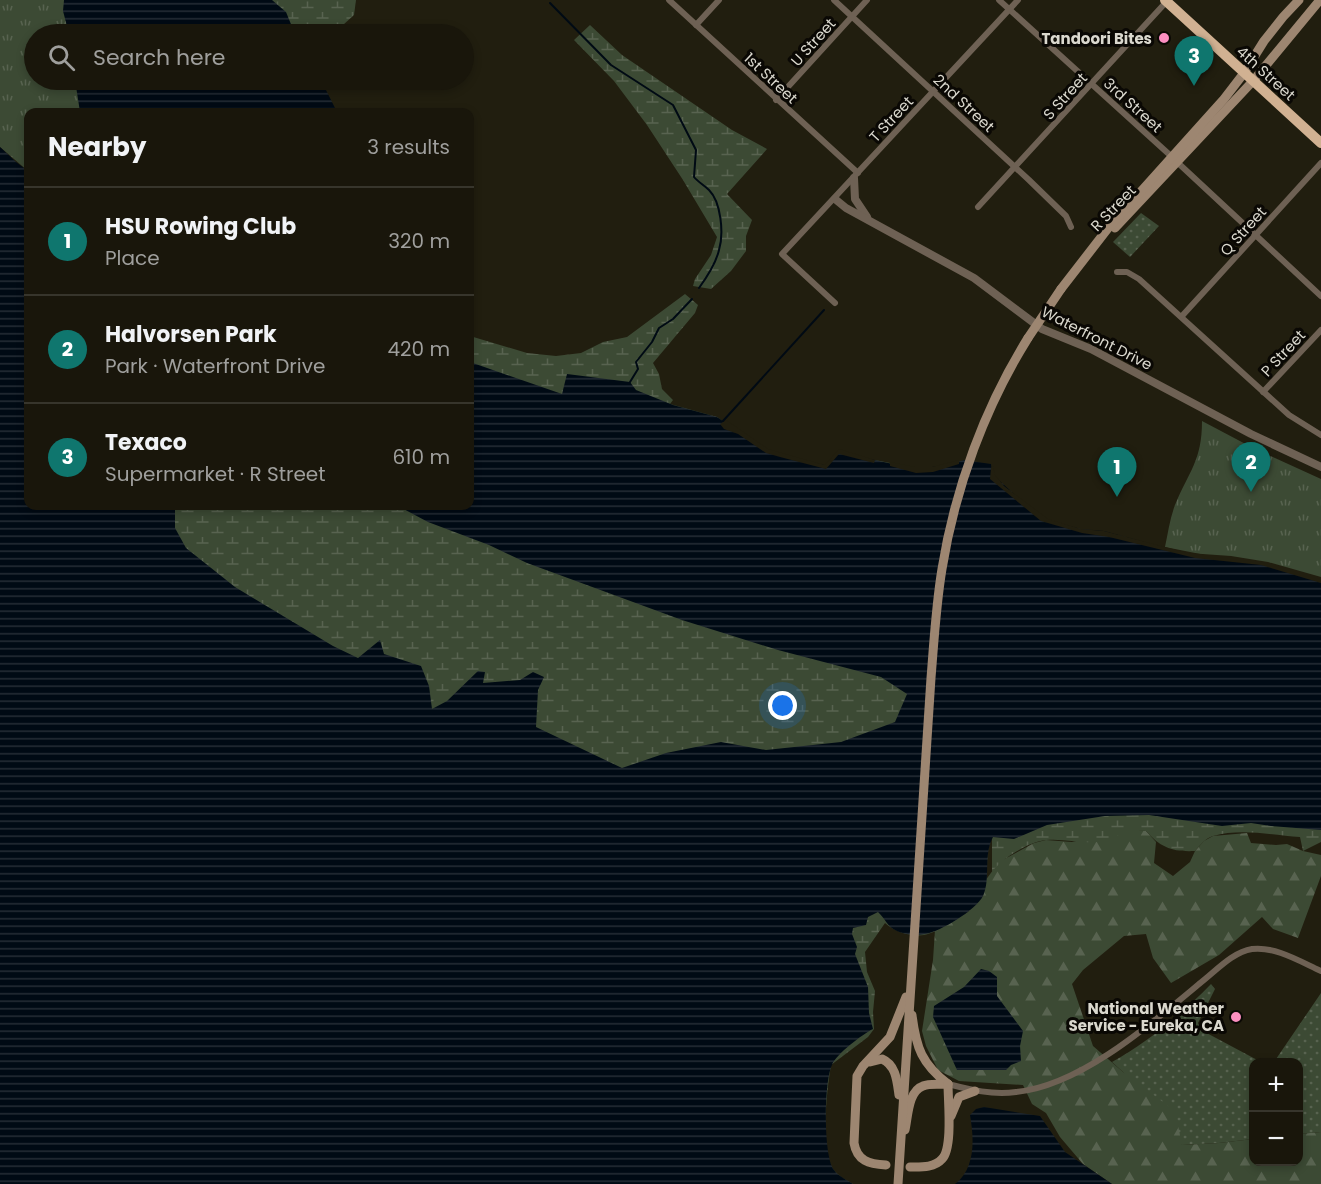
<!DOCTYPE html>
<html lang="en">
<head>
<meta charset="utf-8">
<style>
	body { margin:0; font-family:Poppins,sans-serif; background:#221f14; color:#f1f3f6 }
	.controls { position:absolute; right:18px; bottom:18px; display:grid; overflow:hidden; border-radius:12px; box-shadow:0 3px 9px #0003 }
	.controls button { width:54px; height:54px; display:grid; place-items:center; padding:0; border:0; border-bottom:2px solid #37352c; background:#19160b; color:#f1f3f6; font:30px sans-serif }
	.you { position:absolute; left:783px; top:706px; width:21px; height:21px; margin:-15px; border:4px solid #fff; border-radius:50%; background:#1a73e8; box-shadow:0 0 0 9px #1a73e833 }
	.badge { display:grid; place-items:center; width:39px; height:39px; border-radius:50%; background:#0f766e; color:#fff; font-size:20px; font-weight:700 }
	.pin { position:absolute; translate:-50% -50px; filter:drop-shadow(0 2px 3px #0008) }
	.pin::after { content:''; position:absolute; top:32px; width:21px; height:18px; background:inherit; clip-path:polygon(0 0,100% 0,50% 100%) }
	.list { margin:0; padding:0; list-style:none }
	h2 { display:flex; justify-content:space-between; align-items:center; height:78px; margin:0; padding:0 24px; font-size:26px }
	h2 small { font-size:20px; font-weight:400; color:#9f9f9d }
	.list li { display:grid; grid-template-columns:39px 1fr auto; gap:18px; align-items:center; box-sizing:border-box; height:108px; padding:0 24px; border-top:2px solid #37352c }
	.list b { display:block; font-size:22px; white-space:nowrap }
	.list p { margin:0; font-size:20px; white-space:nowrap; color:#9f9f9d }
	.list em { font-size:20px; font-style:normal; color:#9f9f9d }
	.icon { flex:none; width:33px; height:33px; fill:none; stroke:currentColor; stroke-width:2; stroke-linecap:round; stroke-linejoin:round }
	.map { position:relative; flex:none; width:1321px; height:1184px; overflow:hidden }
	.search { position:absolute; background:#19160b; box-shadow:0 3px 9px #0003; left:24px; top:24px; width:450px; height:66px; display:flex; align-items:center; gap:15px; box-sizing:border-box; padding:0 21px; border-radius:33px; color:#9f9f9d; font-size:22px }
	.panel { position:absolute; background:#19160b; box-shadow:0 3px 9px #0003; left:24px; top:108px; width:450px; height:402px; border-radius:12px }
	.map>svg:first-child { display:block }
</style>
</head>
<body>
<div class="map">
<svg width="1321" height="1184" viewBox="0 0 1321 1184">
	<defs>
		<pattern id="grass-dots" width="8" height="8" patternUnits="userSpaceOnUse" patternTransform="scale(1.5)"><rect width="8" height="8" fill="#3c4a34"/><path d="M2 2h.1M6 6h.1" fill="none" stroke="#586350" stroke-width="1.8" stroke-linecap="round"/></pattern>
		<pattern id="forest-firs" width="22" height="20" patternUnits="userSpaceOnUse" patternTransform="scale(1.5)"><rect width="22" height="20" fill="#3c4a34"/><path d="M5 1l3.5 6h-7zM16 11l3.5 6h-7z" fill="#586350"/></pattern>
		<pattern id="wetland-marsh" width="20" height="14" patternUnits="userSpaceOnUse" patternTransform="scale(1.5)"><rect width="20" height="14" fill="#3c4a34"/><path d="M1 5h8M5 5V1M11 12h8M15 12V8" fill="none" stroke="#586350"/></pattern>
		<pattern id="park-tufts" width="24" height="20" patternUnits="userSpaceOnUse" patternTransform="scale(1.5)"><rect width="24" height="20" fill="#3c4a34"/><path d="M3 7l-1-3M5 7V3M7 7l1-3M15 17l-1-3M17 17v-4M19 17l1-3" fill="none" stroke="#586350"/></pattern>
		<pattern id="water-rules" width="6" height="5" patternUnits="userSpaceOnUse" patternTransform="scale(1.5)"><rect width="6" height="5" fill="#000a14"/><path d="M0 2.5h6" fill="none" stroke="#252d35"/></pattern>
	</defs>
	<rect width="100%" height="100%" fill="#211e0f"/>
	<g fill="url(#grass-dots)">
		<polygon points="1141,213 1159,226 1130,257 1113,242"/>
		<path d="M 1211,984 L 1215,989 L 1198,1023 L 1201,1030 L 1261,1062 L 1254,1062 L 1253,1139 L 1219,1143 L 1182,1145 L 1123,1072 L 1112,1062 C 1149,1041 1181,1015 1211,984 Z"/>
		<polygon points="1321,993 1321,1132 1299,1134 1298,1062 1274,1062"/>
	</g>
	<polygon fill="url(#forest-firs)" points="1131,829 1146,831 1156,842 1154,863 1173,876 1190,862 1195,851 1204,841 1213,836 1247,833 1251,843 1276,845 1287,844 1303,851 1321,855 1321,876 1298,938 1273,929 1262,917 1219,955 1171,983 1153,958 1146,934 1124,936 1083,970 1072,984 1093,1046 1123,1072 1175,1111 1182,1145 1219,1143 1253,1139 1254,1162 1298,1162 1299,1134 1321,1132 1321,1184 1112,1184 1083,1164 1060,1137 1046,1113 1032,1104 1023,1085 959,1081 938,1070 926,1046 922,1031 933,960 935,930 968,912 983,896 985,881 999,862 1034,843 1046,840 1072,842"/>
	<g fill="url(#wetland-marsh)">
		<polygon points="182,0 356,0 354,15 333,34 177,34"/>
		<polygon points="590,25 622,55 732,130 767,149 727,194 752,220 746,236 746,251 731,271 711,289 693,286 695,279 711,255 717,237 683,180 647,125 614,81 574,40"/>
		<path d="M 685,294 L 698,305 L 695,313 L 653,363 L 659,374 L 662,389 L 673,400 L 670,404 L 717,417 L 724,422 L 721,424 L 724,429 L 738,434 L 766,453 L 826,469 L 839,454 L 874,463 L 875,460 L 890,463 L 890,466 C 905,470 918,474 934,472 C 947,470 956,464 968,466 L 959,498 L 812,473 L 660,422 L 655,418 L 568,398 L 559,401 L 470,379 L 470,336 L 527,353 L 556,356 L 581,353 L 603,342 L 627,337 Z"/>
		<path d="M 28,506 L 403,506 L 908,675 L 975,836 L 1321,774 L 1321,842 L 1303,851 L 1300,837 C 1273,835 1240,828 1213,836 C 1206,838 1200,845 1195,851 C 1173,852 1161,848 1146,831 C 1122,828 1122,837 1102,841 C 1084,845 1065,838 1046,840 C 1030,841 1001,859 992,872 L 992,838 C 983,855 991,882 982,897 C 974,911 940,932 924,935 C 911,937 895,932 885,923 L 865,952 L 867,972 L 875,991 L 873,1012 L 874,1029 L 868,1037 L 831,1065 C 827,1088 820,1150 833,1169 C 838,1176 846,1180 853,1184 L 784,1184 Z"/>
	</g>
	<g fill="url(#park-tufts)">
		<polygon points="0,0 119,0 113,34 34,34 34,80 106,80 104,112 28,112 28,171 0,147"/>
		<path d="M 1202,421 L 1255,449 L 1321,479 L 1321,578 L 1165,547 C 1168,533 1170,518 1175,505 C 1189,471 1202,461 1202,421 Z"/>
	</g>
	<g fill="url(#water-rules)">
		<polygon points="64,0 272,0 286,12 295,34 69,34 63,11"/>
		<polygon points="75,80 321,80 337,112 80,112"/>
		<path d="M 0,147 L 16,162 L 28,171 L 28,506 L 175,506 L 175,528 L 186,548 L 235,587 L 333,646 L 358,658 L 380,640 L 384,654 L 421,666 L 429,686 L 432,709 L 447,701 L 478,671 L 485,672 L 483,683 L 520,680 L 533,672 L 544,677 L 538,690 L 536,727 L 622,768 L 666,753 L 721,742 L 766,750 L 841,742 L 895,722 L 907,694 L 881,677 L 778,650 L 682,620 L 527,563 L 489,545 L 428,522 L 398,506 L 470,506 L 470,362 L 562,394 L 567,374 L 630,382 L 636,390 L 673,405 L 717,417 L 767,451 L 828,466 L 839,452 L 915,469 L 949,465 L 964,460 L 991,464 L 992,474 L 1034,512 L 1047,520 L 1081,529 L 1104,531 L 1195,556 L 1267,565 L 1321,580 L 1321,830 L 1271,826 L 1251,823 L 1222,826 L 1149,815 L 1105,816 L 1047,825 L 1014,839 L 993,837 C 983,855 991,879 983,896 C 976,910 940,932 925,934 C 918,936 903,934 897,931 C 887,927 885,918 878,912 L 868,917 L 866,925 L 853,928 L 852,934 L 857,947 L 855,954 L 868,987 L 869,1013 L 873,1029 C 863,1034 836,1054 832,1065 C 824,1081 823,1156 834,1170 C 838,1176 847,1180 853,1184 L 0,1184 Z"/>
		<polygon points="981,969 989,971 997,977 997,996 1023,1031 1020,1046 1021,1061 1011,1065 1006,1070 957,1070 933,1017 934,1006 964,987"/>
		<path d="M 984,1107 L 1040,1116 L 1065,1152 L 1112,1184 L 955,1184 C 976,1168 974,1138 970,1115 L 976,1109 Z"/>
	</g>
	<g fill="#211e0f">
		<polygon points="726,420 768,449 803,459 825,465 839,449 875,460 874,463 839,454 826,469 780,457 766,453 738,434 724,429 720,424"/>
		<polygon points="959,460 959,464 933,472 916,473 890,466 890,462 915,467 932,467"/>
		<polygon points="993,466 995,475 1004,486 1048,519 1081,529 1104,531 1188,553 1231,556 1268,562 1321,577 1321,583 1261,565 1195,558 1109,537 1082,533 1041,521 990,479 991,468"/>
	</g>
	<g fill="none" stroke-linecap="round" stroke-linejoin="round">
		<g stroke="#000a14" stroke-width="2">
			<path d="M 550,3 L 611,65 L 673,105 L 696,150 L 694,177 C 698,182 704,185 709,190 C 721,202 724,233 719,250 C 716,263 707,277 699,288"/>
			<polyline points="630,382 638,369 636,362 652,342 659,328 673,319 692,299"/>
			<polyline points="723,421 824,310"/>
		</g>
		<g stroke="#6e6154" stroke-width="6">
			<polyline points="669,0 858,173"/>
			<polyline points="834,0 1029,180 1066,216 1071,227"/>
			<polyline points="999,0 1171,156"/>
			<polyline points="696,25 719,0"/>
			<polyline points="776,100 867,0"/>
			<polyline points="1177,162 1321,296"/>
			<polyline points="978,207 1168,0"/>
			<polyline points="1117,272 1127,272 1139,279 1289,415 1321,435"/>
			<polyline points="835,303 782,254 1018,0"/>
			<polyline points="1182,316 1321,163"/>
			<polyline points="1263,392 1321,330"/>
			<path d="M 948,1084 C 971,1090 992,1095 1016,1092 C 1080,1086 1151,1024 1199,984 C 1214,973 1232,952 1252,949 C 1275,946 1301,962 1321,971"/>
		</g>
		<g stroke="#6e6154" stroke-width="8">
			<polyline points="854,178 855,199 867,217"/>
			<polyline points="835,199 846,208 974,278 1042,329 1091,349 1251,434 1321,467"/>
		</g>
		<g stroke="#9d8671" stroke-width="9">
			<polyline points="1115,228 1253,81 1320,0"/>
			<polyline points="1061,289 1109,227 1224,99 1244,73 1264,41 1283,17 1299,0"/>
			<path d="M 912,1015 C 916,1048 922,1064 948,1084"/>
			<path d="M 870,1062 L 882,1059 C 896,1065 897,1081 899,1095"/>
			<polyline points="951,1116 959,1097 975,1091"/>
			<path d="M 905,1130 C 908,1117 908,1091 923,1086 C 930,1083 941,1085 948,1084"/>
			<path d="M 886,1165 C 869,1164 857,1161 854,1143 L 857,1076 L 863,1066 L 890,1037 L 906,997"/>
			<path d="M 910,1167 C 921,1167 934,1168 942,1159 C 953,1148 948,1101 948,1084"/>
			<path d="M 898,1184 L 931,678 C 934,641 936,605 942,569 C 955,488 985,407 1028,338"/>
		</g>
		<polyline stroke="#d1b192" stroke-width="10" points="1165,0 1321,143"/>
		<polyline stroke="#9d8671" stroke-width="9" points="1028,338 1061,289"/>
	</g>
	<g fill="#fc8fc1" stroke="#0a0804" stroke-width="2">
		<circle cx="1164" cy="38" r="6"/>
		<circle cx="1236" cy="1017" r="6"/>
	</g>
	<g text-anchor="middle" dominant-baseline="central" stroke-width="6" stroke-linejoin="round" paint-order="stroke">
		<g font-size="15" font-weight="bold" fill="#dad8ce" stroke="#0a0804" text-anchor="end">
			<text x="1152" y="38">Tandoori Bites</text>
			<text x="1224" y="1008">National Weather<tspan x="1224" dy="17">Service - Eureka, CA</tspan></text>
		</g>
		<g font-size="15" fill="#dad8ce" stroke="#0a0804">
			<text transform="translate(813 42) rotate(-48)">U Street</text>
			<text transform="translate(1266 73) rotate(42)">4th Street</text>
			<text transform="translate(771 78) rotate(43)">1st Street</text>
			<text transform="translate(1065 96) rotate(-48)">S Street</text>
			<text transform="translate(964 103) rotate(43)">2nd Street</text>
			<text transform="translate(1133 105) rotate(42)">3rd Street</text>
			<text transform="translate(891 119) rotate(-47)">T Street</text>
			<text transform="translate(1113 208) rotate(-46)">R Street</text>
			<text transform="translate(1243 231) rotate(-48)">Q Street</text>
			<text transform="translate(1097 338) rotate(27)">Waterfront Drive</text>
			<text transform="translate(1283 353) rotate(-47)">P Street</text>
		</g>
	</g>
</svg>
<div class="controls">
<button>+</button>
<button>−</button>
</div>
<div class="you"></div>
<div class="pin badge" style="left:1117px;top:497px">1</div>
<div class="pin badge" style="left:1251px;top:492px">2</div>
<div class="pin badge" style="left:1194px;top:86px">3</div>
<div class="search"><svg class="icon" aria-label="search" viewBox="0 0 24 24"><circle cx="10" cy="10" r="6"/><path d="M15 15l6 6"/></svg>Search here</div>
<section class="panel">
<h2>Nearby<small>3 results</small></h2>
<ul class="list">
<li><span class="badge">1</span><div><b>HSU Rowing Club</b><p>Place</p></div><em>320 m</em></li>
<li><span class="badge">2</span><div><b>Halvorsen Park</b><p>Park · Waterfront Drive</p></div><em>420 m</em></li>
<li><span class="badge">3</span><div><b>Texaco</b><p>Supermarket · R Street</p></div><em>610 m</em></li>
</ul>
</section>
</div>
</body>
</html>
